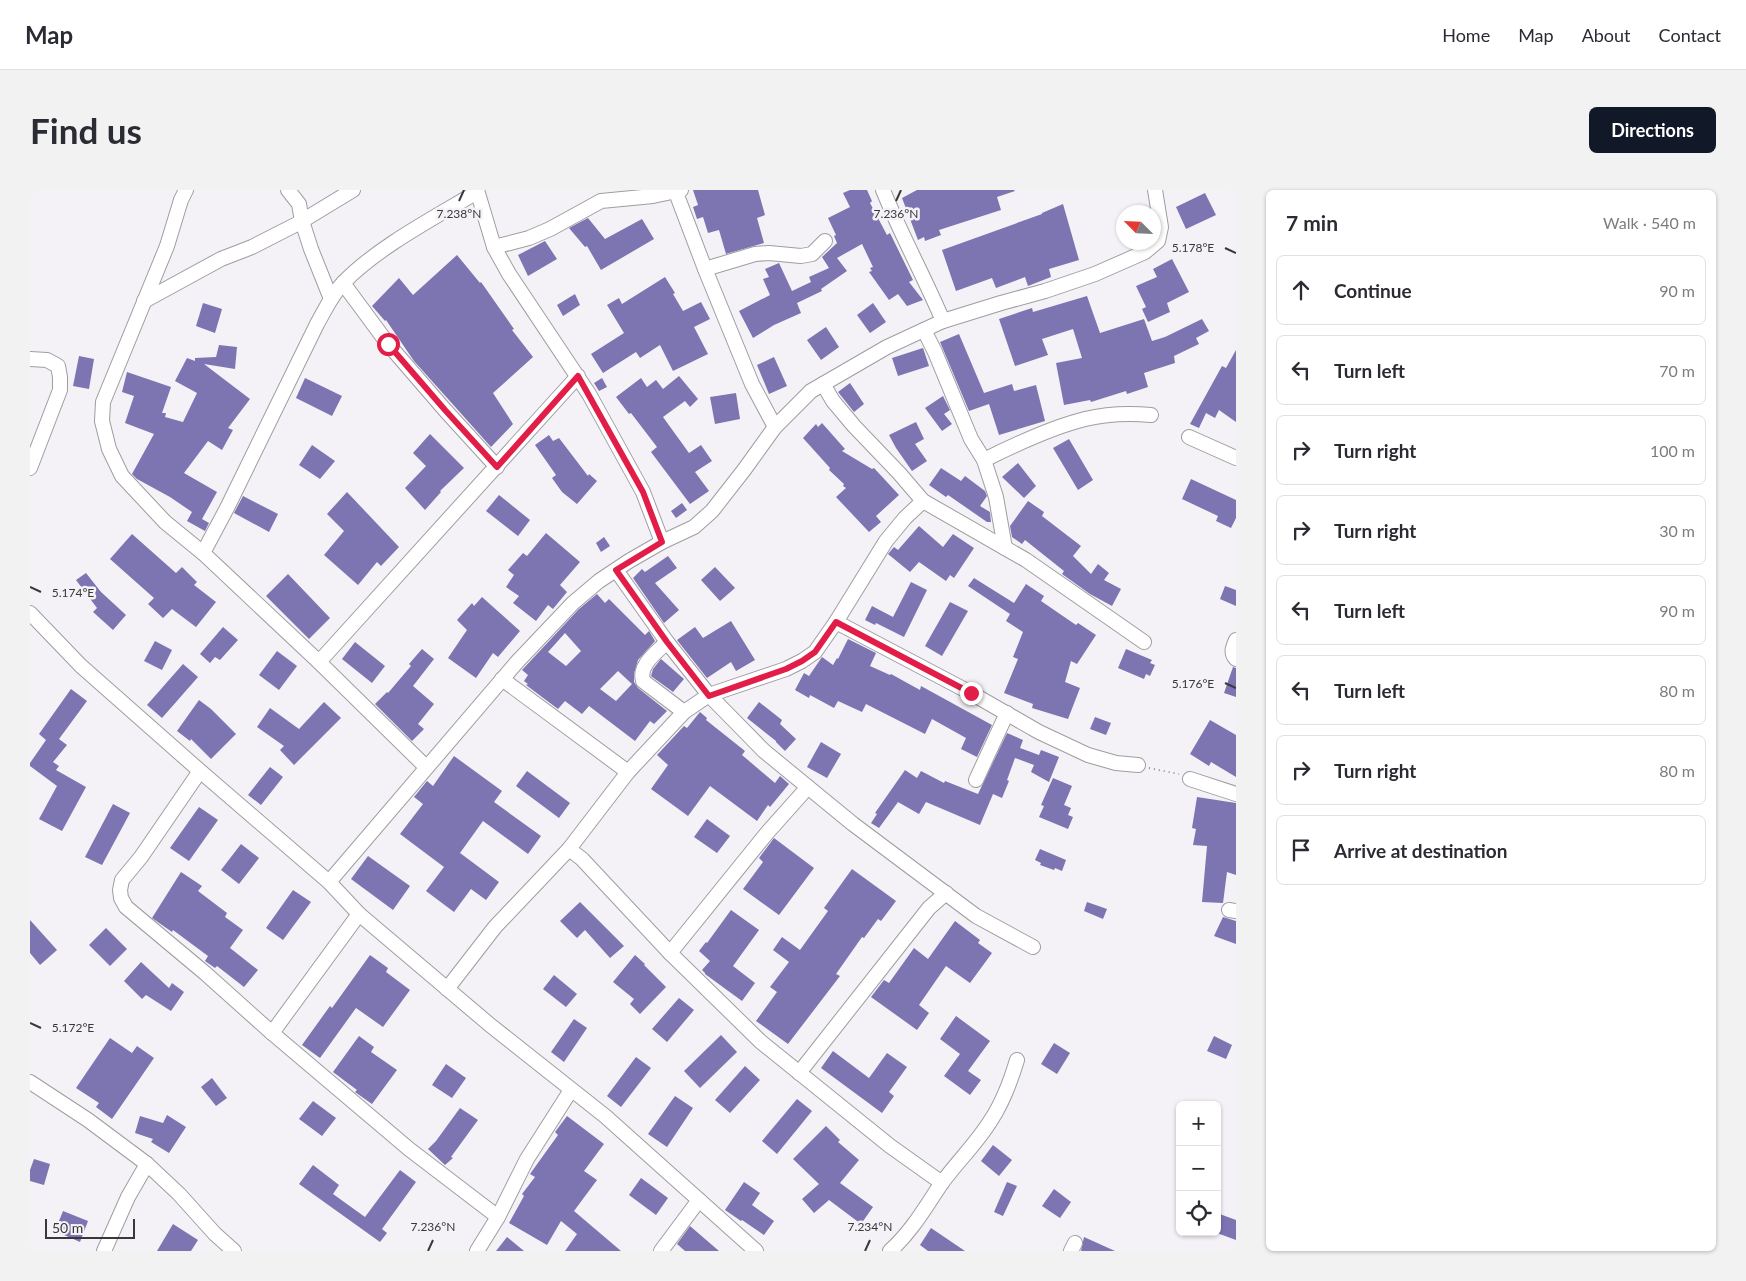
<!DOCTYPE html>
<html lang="en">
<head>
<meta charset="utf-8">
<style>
	body { margin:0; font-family:Lato,sans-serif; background:#f2f2f3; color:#2b2b33 }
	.controls { position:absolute; right:15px; bottom:15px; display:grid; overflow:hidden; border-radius:8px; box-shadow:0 1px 4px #0004 }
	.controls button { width:45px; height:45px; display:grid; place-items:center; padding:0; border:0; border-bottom:1px solid #e1e1e2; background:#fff; color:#2b2b33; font:25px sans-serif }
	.compass { position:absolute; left:1086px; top:15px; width:45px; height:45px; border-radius:50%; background:#fff; box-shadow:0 1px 4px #0004; rotate:294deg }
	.scale { position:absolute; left:15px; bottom:12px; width:90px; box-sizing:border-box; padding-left:5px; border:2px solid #393839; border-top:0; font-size:14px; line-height:18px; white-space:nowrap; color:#393839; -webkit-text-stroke:4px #f4f2f6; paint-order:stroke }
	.stop { position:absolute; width:15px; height:15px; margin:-11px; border:4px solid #e11d48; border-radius:50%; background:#fff }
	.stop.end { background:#e11d48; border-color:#fff; box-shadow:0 1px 5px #0008 }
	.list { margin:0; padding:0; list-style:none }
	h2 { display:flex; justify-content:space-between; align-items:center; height:65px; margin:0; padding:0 20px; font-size:21px }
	h2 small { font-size:16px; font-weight:400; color:#7c7c81 }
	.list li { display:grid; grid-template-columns:32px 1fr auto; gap:15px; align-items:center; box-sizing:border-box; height:70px; margin:0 10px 10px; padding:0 10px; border:1px solid #e1e1e2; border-radius:8px }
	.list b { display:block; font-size:19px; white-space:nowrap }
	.list em { font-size:16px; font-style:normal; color:#7c7c81 }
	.icon { flex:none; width:28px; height:28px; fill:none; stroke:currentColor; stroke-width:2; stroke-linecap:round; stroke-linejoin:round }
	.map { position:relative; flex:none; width:1206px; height:1061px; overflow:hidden; border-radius:8px }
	header { display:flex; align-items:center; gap:30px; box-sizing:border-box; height:70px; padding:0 25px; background:#fff; border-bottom:1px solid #e1e1e2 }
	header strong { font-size:24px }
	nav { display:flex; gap:28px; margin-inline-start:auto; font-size:18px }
	.intro { display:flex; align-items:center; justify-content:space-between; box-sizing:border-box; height:120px; padding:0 30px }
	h1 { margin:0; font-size:35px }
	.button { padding:12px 22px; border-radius:8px; background:#111827; color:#fff; font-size:18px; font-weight:700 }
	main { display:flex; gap:30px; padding:0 30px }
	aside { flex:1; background:#fff; border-radius:8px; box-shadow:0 1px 4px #0004 }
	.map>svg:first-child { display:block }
</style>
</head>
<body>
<header>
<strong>Map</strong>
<nav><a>Home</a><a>Map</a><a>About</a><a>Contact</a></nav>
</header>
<div class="intro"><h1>Find us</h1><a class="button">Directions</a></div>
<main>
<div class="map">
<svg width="1206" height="1061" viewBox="0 0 1206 1061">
	<rect width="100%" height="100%" fill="#f4f2f6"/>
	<g fill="#7d74b2" fill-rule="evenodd">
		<polygon points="663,0 728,0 735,25 727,28 734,53 696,64 689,40 678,43 673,27 667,29 663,17 668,15"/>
		<polygon points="820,0 837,0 842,11 840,13 857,45 860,43 883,90 879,92 893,110 877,116 868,104 859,110 839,82 842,81 840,78 843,77 832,54 807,68 817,81 791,99 792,101 767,113 771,123 744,135 723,148 709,121 740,105 733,89 739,87 735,79 749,73 762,101 781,92 779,87 799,78 792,67 807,53 804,46 806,45 798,28 820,17 813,3"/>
		<polygon points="887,0 984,0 985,1 967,7 971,20 909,40 911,45 895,51 894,47 888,50 872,8"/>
		<polygon points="1175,3 1186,25 1156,39 1146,17"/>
		<polygon points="1033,14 1049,70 1019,79 1021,87 998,96 995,87 966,98 962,88 926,101 912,60 1012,24 1012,23"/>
		<polygon points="558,28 575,49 612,29 624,49 571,80 557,56 555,57 539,38"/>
		<polygon points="515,51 527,69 498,86 488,65"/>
		<polygon points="427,65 450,93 451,92 484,139 482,140 503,167 463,203 483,234 461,257 384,171 356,130 355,131 342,116 369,88 383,105"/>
		<polygon points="1142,69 1159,102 1137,113 1140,122 1118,132 1112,119 1116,117 1106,96 1127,87 1123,79"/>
		<polygon points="635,87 645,103 643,104 653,121 671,112 680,129 664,137 678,164 643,181 630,155 610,168 606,162 573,183 561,164 594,143 577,115 589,108 592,114"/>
		<polygon points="545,104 550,115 533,126 527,115"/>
		<polygon points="1057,106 1070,143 1114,129 1122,151 1135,147 1172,129 1179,141 1166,148 1169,154 1144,166 1145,173 1114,183 1118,197 1097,204 1096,201 1061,212 1060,210 1034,215 1026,173 1052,168 1043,139 1012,149 1018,165 985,176 969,129 1002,118 1003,122"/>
		<polygon points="173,113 192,119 185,143 166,136"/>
		<polygon points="843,113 856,132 840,143 827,125"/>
		<polygon points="796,137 809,157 791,170 777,150"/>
		<polygon points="929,144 954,203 982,194 984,201 1006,195 1015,231 969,245 959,214 939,221 910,152"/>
		<polygon points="189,155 207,157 205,179 174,174 220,209 198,238 203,240 192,260 178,251 154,283 187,302 172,329 179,333 175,341 157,331 162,322 140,307 107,289 102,284 124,244 95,233 104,206 92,202 97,182 141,197 132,223 136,223 135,227 153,232 167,203 145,191 157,168 165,171 165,168 186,167"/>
		<polygon points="893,158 899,176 868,186 862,168"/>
		<polygon points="1206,160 1206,232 1189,220 1185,228 1176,223 1169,238 1160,234 1192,176 1196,178"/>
		<polygon points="49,166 64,169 59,199 43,196"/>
		<polygon points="744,167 757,196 739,204 727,175"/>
		<polygon points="649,186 668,209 660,217 655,211 633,227 659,263 671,255 682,271 665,282 679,301 660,314 621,262 627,257 601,223 599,224 586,207 611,188 617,197 626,190 633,199"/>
		<polygon points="275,188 312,206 302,226 266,208"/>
		<polygon points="572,188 577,197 569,201 564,193"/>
		<polygon points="820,193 834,214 824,222 808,202"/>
		<polygon points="706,203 710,229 685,234 680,207"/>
		<polygon points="913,206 920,220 914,224 922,234 912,241 895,218"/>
		<polygon points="886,232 894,249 885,254 897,271 882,281 866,258 859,245"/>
		<polygon points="792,233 815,259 812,261 842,279 844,278 869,305 846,326 851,332 839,342 806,307 816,298 813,296 814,294 799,280 800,278 773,248 786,234 788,237"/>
		<polygon points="400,244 434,278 410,301 411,302 395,320 375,298 396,276 383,263"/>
		<polygon points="519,245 523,251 529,248 558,286 559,284 567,291 547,314 532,302 522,288 526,285 505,255"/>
		<polygon points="1039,249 1063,290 1048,300 1023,258"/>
		<polygon points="282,255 305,271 290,289 269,275"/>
		<polygon points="988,273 1006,296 994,308 972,287"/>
		<polygon points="911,278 931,291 935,286 955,301 957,306 950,316 960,322 961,332 957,332 918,305 916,307 899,295"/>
		<polygon points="1161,289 1206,310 1206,328 1201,338 1186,331 1188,326 1152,309"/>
		<polygon points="317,302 369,357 351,376 347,372 328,395 294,365 314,341 297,324"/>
		<polygon points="469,305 500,330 488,346 456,321"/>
		<polygon points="213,306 248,324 239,342 204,323"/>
		<polygon points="998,311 1014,322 1012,326 1051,356 1043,366 1061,384 1068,374 1079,383 1074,390 1091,399 1082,416 1060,404 1032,384 1034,381 995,350 992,354 982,347 980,336"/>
		<polygon points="652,313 657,320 646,328 641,321"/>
		<polygon points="889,336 913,357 923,344 944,358 924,388 920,385 916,391 889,372 880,382 858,364 864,357 868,360"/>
		<polygon points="516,343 550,372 530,395 537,402 523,419 518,415 506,431 483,413 489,406 476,397 484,385 478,380 493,363 497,366"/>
		<polygon points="102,344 146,383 152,377 167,392 164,395 186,412 166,437 142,419 133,428 118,414 124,408 80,369"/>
		<polygon points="574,347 580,356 571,362 566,353"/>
		<polygon points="638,366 647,378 625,393 649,420 634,433 603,388 612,379 615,382"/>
		<polygon points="685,377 705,398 690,411 671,390"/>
		<polygon points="56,383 71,402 96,425 83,440 63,422 67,418 46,390"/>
		<polygon points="258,384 300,428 279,449 236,406"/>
		<polygon points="944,388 984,413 996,394 1014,406 1011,411 1046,435 1048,433 1066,445 1047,474 1041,471 1035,492 1050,498 1038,529 1002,518 1003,514 974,503 988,469 983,467 993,442 976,431 980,424 938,396"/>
		<polygon points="881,392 897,400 874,447 846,433 845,435 835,430 842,416 863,427"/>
		<polygon points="1195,396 1206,400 1206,416 1190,409"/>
		<path d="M 567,404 L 575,413 L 579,409 L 615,445 L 619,441 L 625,451 L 608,470 L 604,484 L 604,492 L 608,498 L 637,521 L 624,534 L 620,531 L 605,551 L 559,516 L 552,524 L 535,511 L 528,519 L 496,495 L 498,494 L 494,491 L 498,485 L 492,480 L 549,419 ZM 535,443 L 551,461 L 536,476 L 518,462 ZM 588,481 L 602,494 L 586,511 L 570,499 Z"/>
		<polygon points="452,407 490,441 468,467 463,463 446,488 418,468 437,440 427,430 442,413 444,416"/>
		<polygon points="920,412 938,421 912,466 895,456"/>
		<polygon points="701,431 725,470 706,481 701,472 677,488 647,450 665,437 673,448"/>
		<polygon points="193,437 208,450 190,470 185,467 180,473 170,464"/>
		<polygon points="818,449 846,463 840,476 860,485 861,484 890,500 891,496 962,535 947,567 931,559 936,548 902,529 895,544 836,514 832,522 808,511 804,518 780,505 779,508 765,500 774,483 779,486 792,467 803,475 807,468 808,469"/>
		<polygon points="125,451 142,460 132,480 114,471"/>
		<polygon points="325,452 355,476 342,493 312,469"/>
		<polygon points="392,459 404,469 383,496 404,514 388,534 394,539 382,551 345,514 357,502 358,503 381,476 379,474"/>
		<polygon points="1096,459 1122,470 1120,473 1125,475 1120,486 1116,484 1114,489 1088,478"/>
		<polygon points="247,461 267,476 249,500 229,485"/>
		<polygon points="631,469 654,489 643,502 621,486 623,479"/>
		<polygon points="153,474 168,487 132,528 117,515"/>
		<polygon points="1203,477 1206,478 1206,507 1194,503"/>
		<polygon points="41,499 57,511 29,549 37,555 23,572 29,576 26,580 56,597 32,641 9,629 27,596 0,576 0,573 16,550 9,544"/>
		<polygon points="169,510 181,519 206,544 181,569 161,549 160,551 147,541"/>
		<polygon points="294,512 311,528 264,575 250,560 254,556 227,537 240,518 269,539"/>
		<polygon points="729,512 752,530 750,534 766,549 755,561 746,552 746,551 717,528"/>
		<polygon points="670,522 677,528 676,530 715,561 712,565 745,593 750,586 759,594 740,617 738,615 727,631 680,596 658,626 621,599 638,575 627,565 654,536 657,538"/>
		<polygon points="1065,527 1081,533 1076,545 1060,539"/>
		<polygon points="1180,530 1206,545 1206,587 1181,572 1179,576 1160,564"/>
		<polygon points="977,543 993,550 990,558 1009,565 1011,560 1029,567 1019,592 1001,582 1004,575 985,568 977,590 979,591 972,608 963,604 950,635 896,612 889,624 868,612 849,638 841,633 847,624 845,623 875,580 887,588 891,581 914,593 915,591 948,604"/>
		<polygon points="791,552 811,564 797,588 777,577"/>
		<polygon points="424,566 472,601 464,612 511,646 498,664 453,631 430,663 469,692 456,710 441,699 424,722 396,701 414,677 370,644 393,614 384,607 397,591 403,596"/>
		<polygon points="240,577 253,587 231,615 218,605"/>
		<polygon points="497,581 540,613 529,628 486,596"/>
		<polygon points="1023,588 1042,596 1034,615 1041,618 1038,625 1043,627 1038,639 1009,627 1014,616 1011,615"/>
		<polygon points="1167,607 1206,613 1206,685 1197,682 1193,713 1172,712 1177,656 1163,655 1166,639 1162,638"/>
		<polygon points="83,614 100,623 72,675 55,667"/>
		<polygon points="169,617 188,630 159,671 140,658"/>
		<polygon points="677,629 700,646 687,663 664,647"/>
		<polygon points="744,648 784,678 749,725 713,699 733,672 729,668"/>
		<polygon points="211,654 229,668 209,694 191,680"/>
		<polygon points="1010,659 1036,670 1032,681 1025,678 1024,680 1010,675 1011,673 1005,670"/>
		<polygon points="338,666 380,696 363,720 321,689"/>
		<polygon points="822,679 866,711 851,731 848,729 834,748 832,747 806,784 810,786 758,854 726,831 747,802 740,797 759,772 743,760 752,747 770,760 798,721 794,718"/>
		<polygon points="151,682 172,696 168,701 197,723 195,727 213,740 200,758 228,780 214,797 187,776 185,778 175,771 178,766 143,740 142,742 122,728"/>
		<polygon points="263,700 281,712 253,750 236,738"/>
		<polygon points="550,712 594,756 580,768 555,740 547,748 530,731"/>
		<polygon points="1057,712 1077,719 1073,729 1054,721"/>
		<polygon points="701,720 729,740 703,776 725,793 712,811 675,784 675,783 672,780 680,771 669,761 676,752 677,753"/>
		<polygon points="1193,727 1206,731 1206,754 1184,746"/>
		<polygon points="0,730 27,760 10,775 0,763"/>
		<polygon points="925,731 950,750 948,753 962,763 940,793 916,776 889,815 899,823 887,840 841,807 854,790 859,793 884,758 898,769"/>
		<polygon points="76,738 97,759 80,776 59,755"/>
		<polygon points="340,765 358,778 356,782 380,800 353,837 326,818 290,868 272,855 300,816 302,818"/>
		<polygon points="605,765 615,774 614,775 636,797 610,824 600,814 604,809 583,792"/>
		<polygon points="111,772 139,798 142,793 154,802 141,821 116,805 112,809 94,791"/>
		<polygon points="524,785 547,804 536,817 513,799"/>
		<polygon points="649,808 664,820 637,852 622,839"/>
		<polygon points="926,826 960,851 938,881 951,890 940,905 914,886 930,864 910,849"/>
		<polygon points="544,829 557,838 534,872 521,862"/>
		<polygon points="691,845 707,862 670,898 654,881"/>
		<polygon points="329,846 344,857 341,862 367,880 342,914 325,902 327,900 303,882"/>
		<polygon points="1184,846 1202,855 1196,869 1177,861"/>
		<polygon points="80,848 102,863 107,856 124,868 82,929 66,917 69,913 46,898"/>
		<polygon points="1024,853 1040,863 1027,884 1011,874"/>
		<polygon points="803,861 839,888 857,863 877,877 859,902 864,906 852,923 791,878"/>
		<polygon points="606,867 621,878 591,917 577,906"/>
		<polygon points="416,874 436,888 422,908 402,895"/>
		<polygon points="715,876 730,890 700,923 685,910"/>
		<polygon points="182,888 197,908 186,916 171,897"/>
		<polygon points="645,906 663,918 637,957 618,944"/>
		<polygon points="767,909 782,921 747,964 732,951"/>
		<polygon points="283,911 306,928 292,946 269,929"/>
		<polygon points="430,918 448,930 421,967 423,968 415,975 398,959 406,951"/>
		<polygon points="137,925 156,937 139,963 121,952 123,949 105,943 110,926 133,933"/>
		<polygon points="537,926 574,954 554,981 567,990 544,1021 591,1061 535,1061 547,1044 531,1031 517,1055 479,1033 494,1006 492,1004 505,987 500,984 528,945 525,942"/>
		<polygon points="796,936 810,950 808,952 829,970 810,993 843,1017 831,1034 799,1010 784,1023 772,1009 789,994 763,969"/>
		<polygon points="963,955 982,970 969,986 951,971"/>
		<polygon points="4,969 20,974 14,995 0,991 0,980"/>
		<polygon points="283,975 309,995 303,1004 335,1027 370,980 386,992 352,1039 357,1043 350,1052 269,994"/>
		<polygon points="611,988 638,1008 626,1025 599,1005"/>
		<polygon points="714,992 730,1003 722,1015 744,1031 734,1045 712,1030 711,1031 695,1020"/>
		<polygon points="977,992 987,996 973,1026 964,1022"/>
		<polygon points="1024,999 1041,1012 1030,1028 1012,1016"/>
		<polygon points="33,1021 58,1031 50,1052 25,1041"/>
		<polygon points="1187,1023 1206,1030 1206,1050 1187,1043"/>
		<polygon points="143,1034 168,1050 161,1061 127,1061"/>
		<polygon points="660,1036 689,1061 655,1061 647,1054"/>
		<polygon points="901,1038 935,1061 898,1061 890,1055"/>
		<polygon points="477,1047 494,1061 466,1061"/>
		<polygon points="1054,1047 1085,1061 1051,1061"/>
	</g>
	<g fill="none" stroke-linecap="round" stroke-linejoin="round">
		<defs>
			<g id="minor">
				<polyline points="156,0 151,10 137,56 73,212 72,231 79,259 92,286 135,332 173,363"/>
				<polyline points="258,0 269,14 272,31 281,59 301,109"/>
				<polyline points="447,0 464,57 479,84 559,204 613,302 632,352"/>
				<polyline points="645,0 675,79 722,194 745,237"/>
				<path d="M 853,0 C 871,45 894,86 913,131"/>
				<polyline points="464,57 499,48 520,39 571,11 623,6 651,0"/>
				<polyline points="675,79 725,64 739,63 771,66 782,64 795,51"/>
				<polyline points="313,93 358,154 415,220 467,277"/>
				<polyline points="114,111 191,69 222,57 267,34 323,0"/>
				<polyline points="894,140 905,162 941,249 954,270 966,307 975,358"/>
				<polyline points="0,169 17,170 28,176 30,187 30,200 0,278"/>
				<polyline points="793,194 803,211 824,236 869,283 893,311 996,370 1114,452"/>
				<polyline points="1159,247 1206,268"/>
				<path d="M 954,270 C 984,255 1023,237 1055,229 C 1076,224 1100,223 1121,225"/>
				<polyline points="586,380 637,452 679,505 734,561 823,634 946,726 1003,757"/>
				<polyline points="0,423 51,476 170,581 299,692 329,724 460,835 575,926 726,1061"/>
				<polyline points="806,432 941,503 1009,542 1058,565 1086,573 1108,575"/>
				<path d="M 1206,450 C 1203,457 1200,463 1206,469"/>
				<path d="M 637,452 C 627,462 608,475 613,491 L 654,522"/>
				<polyline points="289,472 548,186"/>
				<polyline points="472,489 598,582"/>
				<path d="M 396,577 L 289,472 L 173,363 L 197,318 L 287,134 C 295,120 302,104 314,92 C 348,57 404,28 447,2"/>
				<polyline points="170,581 111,667 92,690 90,700 91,708 96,717 175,783 242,843 379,959 468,1027"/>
				<polyline points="1160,589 1206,604"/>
				<polyline points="946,590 977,523"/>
				<polyline points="539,659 552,669 640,763 731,852 860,956 912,993"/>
				<polyline points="299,692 487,472 543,413 569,391 599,371 632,352 664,337 682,321 714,280 745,237 781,201 857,157 913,131 971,113 1015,101 1065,84 1115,62 1128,51 1131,37 1125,0"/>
				<polyline points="1199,720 1206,721"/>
				<polyline points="640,763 737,643 778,597"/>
				<polyline points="417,799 465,737 539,659 598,582 654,522 679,505 756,479 772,471 785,462 806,432 856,351 875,328 893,311"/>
				<polyline points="242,843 329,724"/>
				<polyline points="769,883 899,718 916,703"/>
				<polyline points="0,892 58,930 117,974 149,1004 185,1044 204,1061"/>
				<polyline points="74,1061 98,1007 117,974"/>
				<polyline points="447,1061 468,1027 497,969 541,900"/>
				<polyline points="631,1061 669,1010"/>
				<path d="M 860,1061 C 882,1041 895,1018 911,994 C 927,972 947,953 961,930 C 973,912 981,890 987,870"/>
				<polyline points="1041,1061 1045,1053"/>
			</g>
		</defs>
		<use href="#minor" stroke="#a09da1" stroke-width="16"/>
		<polyline stroke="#908e91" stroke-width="2" stroke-dasharray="1 4" stroke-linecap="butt" points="1119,578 1149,584"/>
		<use href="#minor" stroke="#fff" stroke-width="14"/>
	</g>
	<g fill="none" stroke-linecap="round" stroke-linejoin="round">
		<polyline stroke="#e11d48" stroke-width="6" points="358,154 415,220 467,277 548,186 613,302 632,352 586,380 637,452 679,506 756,479 772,471 785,462 806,432 941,503"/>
	</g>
	<path fill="none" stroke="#393839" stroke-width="2" d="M 429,11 L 434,0M 866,11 L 871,0M 1195,58 L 1206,63M 0,397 L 11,402M 1195,493 L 1206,498M 0,833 L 11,838M 398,1061 L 403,1050M 835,1061 L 840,1050"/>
	<g font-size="12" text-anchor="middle" fill="#393839" stroke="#f4f2f6" stroke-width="5" stroke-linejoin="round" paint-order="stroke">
		<text x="429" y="28">7.238°N</text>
		<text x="866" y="28">7.236°N</text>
		<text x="1163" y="62">5.178°E</text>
		<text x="43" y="407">5.174°E</text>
		<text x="1163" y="498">5.176°E</text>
		<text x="43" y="842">5.172°E</text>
		<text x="403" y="1041">7.236°N</text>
		<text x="840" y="1041">7.234°N</text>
	</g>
</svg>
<div class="controls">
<button>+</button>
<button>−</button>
<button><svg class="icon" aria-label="locate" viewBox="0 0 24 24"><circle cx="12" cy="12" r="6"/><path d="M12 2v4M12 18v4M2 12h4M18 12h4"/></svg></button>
</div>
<svg class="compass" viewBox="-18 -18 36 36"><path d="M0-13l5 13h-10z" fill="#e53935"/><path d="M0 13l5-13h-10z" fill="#7c7c81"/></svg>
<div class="scale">50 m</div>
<div class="stop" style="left:358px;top:154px"></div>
<div class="stop end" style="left:941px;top:503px"></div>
</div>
<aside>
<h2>7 min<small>Walk · 540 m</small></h2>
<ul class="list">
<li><svg class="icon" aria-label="ahead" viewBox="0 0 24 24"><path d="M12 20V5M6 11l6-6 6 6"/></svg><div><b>Continue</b></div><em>90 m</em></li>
<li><svg class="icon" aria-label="left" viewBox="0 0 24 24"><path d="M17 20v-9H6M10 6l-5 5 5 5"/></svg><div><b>Turn left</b></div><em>70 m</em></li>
<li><svg class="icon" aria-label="right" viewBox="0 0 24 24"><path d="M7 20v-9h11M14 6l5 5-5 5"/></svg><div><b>Turn right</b></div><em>100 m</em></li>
<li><svg class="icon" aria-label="right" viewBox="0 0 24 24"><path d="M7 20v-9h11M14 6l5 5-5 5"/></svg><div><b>Turn right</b></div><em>30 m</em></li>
<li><svg class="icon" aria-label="left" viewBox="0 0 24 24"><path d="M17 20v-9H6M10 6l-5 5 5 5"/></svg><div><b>Turn left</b></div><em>90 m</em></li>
<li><svg class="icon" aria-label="left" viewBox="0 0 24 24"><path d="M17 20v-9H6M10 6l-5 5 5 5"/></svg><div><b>Turn left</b></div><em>80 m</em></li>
<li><svg class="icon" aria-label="right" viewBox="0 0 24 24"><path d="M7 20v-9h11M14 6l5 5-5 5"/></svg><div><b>Turn right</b></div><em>80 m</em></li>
<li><svg class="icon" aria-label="arrive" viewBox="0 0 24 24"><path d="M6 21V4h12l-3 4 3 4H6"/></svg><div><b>Arrive at destination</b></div></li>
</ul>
</aside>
</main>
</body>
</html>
